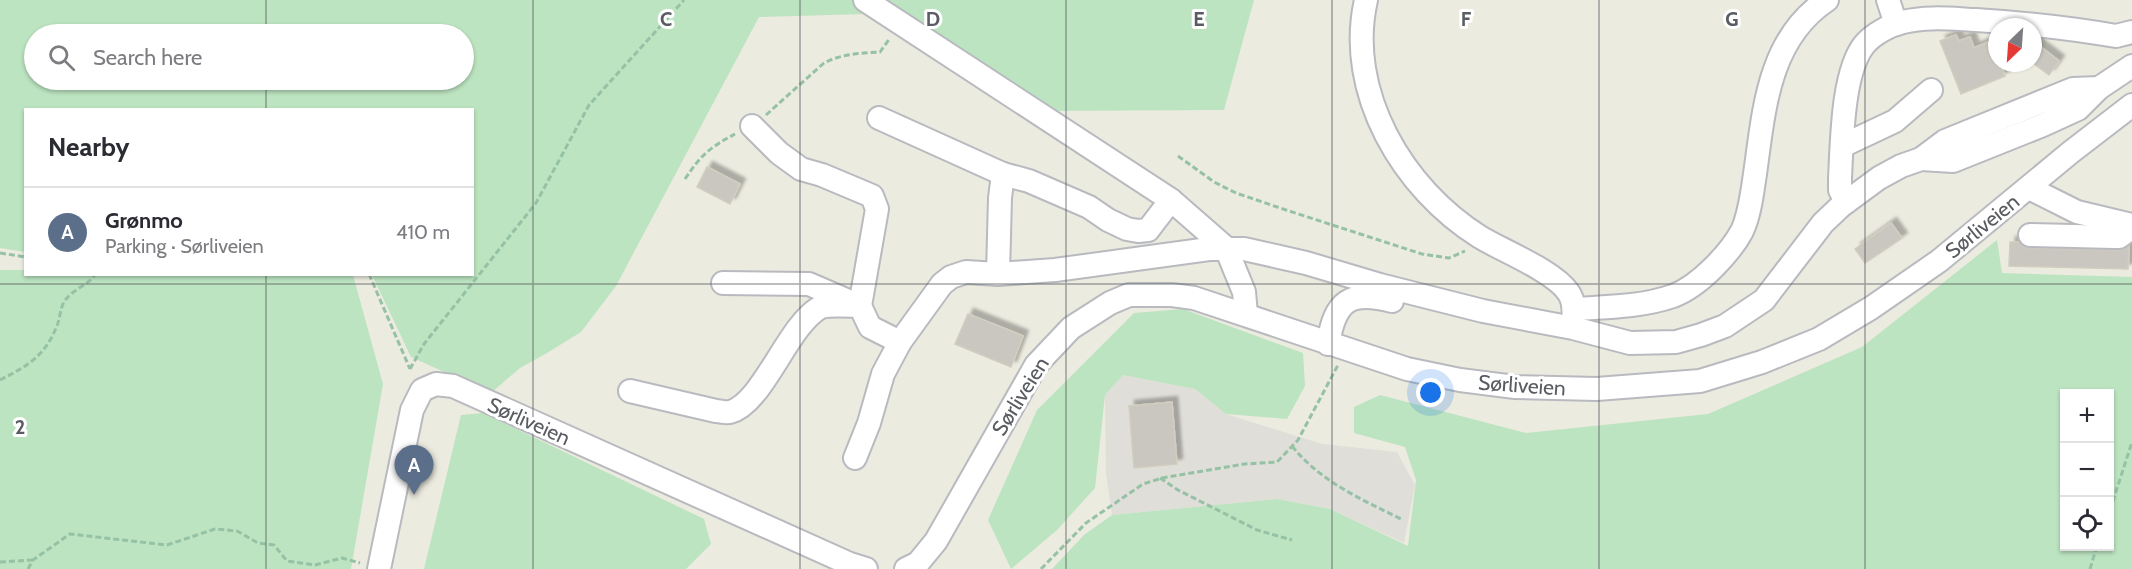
<!DOCTYPE html>
<html lang="en">
<head>
<meta charset="utf-8">
<style>
	body { margin:0; font-family:Cabin,sans-serif; background:#f7f7f7; color:#2b2b33 }
	.controls { position:absolute; right:18px; bottom:18px; display:grid; overflow:hidden; border-radius:0px; box-shadow:0 2px 4px #0004 }
	.controls button { width:54px; height:54px; display:grid; place-items:center; padding:0; border:0; border-bottom:2px solid #e1e1e2; background:#fff; color:#2b2b33; font:30px sans-serif }
	.compass { position:absolute; left:1988px; top:18px; width:54px; height:54px; border-radius:50%; background:#fff; box-shadow:0 2px 4px #0004; rotate:205deg }
	.you { position:absolute; left:1431px; top:393px; width:21px; height:21px; margin:-15px; border:4px solid #fff; border-radius:50%; background:#1a73e8; box-shadow:0 0 0 9px #1a73e833 }
	.badge { display:grid; place-items:center; width:39px; height:39px; border-radius:50%; background:#1a73e8; color:#fff; font-size:20px; font-weight:700 }
	.pin { position:absolute; translate:-50% -50px; filter:drop-shadow(0 2px 3px #0008) }
	.pin::after { content:''; position:absolute; top:32px; width:21px; height:18px; background:inherit; clip-path:polygon(0 0,100% 0,50% 100%) }
	.list { margin:0; padding:0; list-style:none }
	h2 { display:flex; justify-content:space-between; align-items:center; height:78px; margin:0; padding:0 24px; font-size:26px }
	h2 small { font-size:20px; font-weight:400; color:#7c7c81 }
	.list li { display:grid; grid-template-columns:39px 1fr auto; gap:18px; align-items:center; box-sizing:border-box; height:90px; padding:0 24px; border-top:2px solid #e1e1e2 }
	.list b { display:block; font-size:22px; white-space:nowrap }
	.list p { margin:0; font-size:20px; white-space:nowrap; color:#7c7c81 }
	.list em { font-size:20px; font-style:normal; color:#7c7c81 }
	.icon { flex:none; width:33px; height:33px; fill:none; stroke:currentColor; stroke-width:2; stroke-linecap:round; stroke-linejoin:round }
	.map { position:relative; flex:none; width:2132px; height:569px; overflow:hidden }
	.search { position:absolute; background:#fff; box-shadow:0 2px 4px #0004; left:24px; top:24px; width:450px; height:66px; display:flex; align-items:center; gap:15px; box-sizing:border-box; padding:0 21px; border-radius:33px; color:#7c7c81; font-size:22px }
	.panel { position:absolute; background:#fff; box-shadow:0 2px 4px #0004; left:24px; top:108px; width:450px; height:168px; border-radius:0px }
	.map>svg:first-child { display:block }
</style>
</head>
<body>
<div class="map">
<svg width="2132" height="569" viewBox="0 0 2132 569">
	<defs>
		<filter id="shadow"><feDropShadow dx="5.5" dy="-5.5" stdDeviation="1.5" flood-color="#0004"/></filter>
	</defs>
	<rect width="100%" height="100%" fill="#ecebe0"/>
	<polygon fill="#dfded8" points="1123,375 1195,389 1226,414 1322,444 1397,452 1415,485 1404,543 1330,509 1277,499 1112,515 1106,473 1105,395"/>
	<g fill="#bce4c0" fill-rule="evenodd">
		<path d="M 0,0 L 856,0 L 869,8 L 865,14 L 759,17 L 616,286 L 581,332 L 547,353 L 520,368 L 491,393 L 411,357 L 372,275 L 472,274 L 472,110 L 26,110 L 25,252 L 0,248 ZM 34,34 L 464,34 L 464,80 L 34,80 Z"/>
		<polygon points="876,0 1254,0 1224,110 1046,111"/>
		<path d="M 1997,240 L 2002,273 L 2132,277 L 2132,569 L 1052,569 L 1084,535 L 1112,515 L 1277,499 L 1330,509 L 1408,546 L 1416,480 L 1405,447 L 1354,433 L 1354,407 L 1380,395 L 1526,433 L 1708,414 L 1862,347 ZM 2064,394 L 2110,394 L 2110,546 L 2064,546 Z"/>
		<polygon points="0,270 25,270 26,274 353,275 383,384 351,569 0,569"/>
		<polygon points="1183,309 1303,353 1305,386 1287,419 1226,414 1195,389 1123,375 1105,395 1095,488 1057,530 1011,569 988,520 1037,410 1134,313"/>
		<polygon points="483,413 704,519 711,544 686,569 424,569 461,415"/>
	</g>
	<g fill="#c9c7c0" stroke="#d1cdbf" stroke-width="1.5" filter="url(#shadow)">
		<polygon points="1956,35 1959,41 1970,37 1974,48 1991,41 1997,56 1997,63 2000,63 2005,76 1961,94 1940,41"/>
		<polygon points="2033,41 2059,61 2049,75 2033,63"/>
		<polygon points="707,167 740,184 730,204 697,187"/>
		<polygon points="1891,223 1902,238 1865,263 1855,249"/>
		<polygon points="2010,242 2019,242 2024,247 2030,248 2119,250 2129,246 2128,269 2009,266"/>
		<polygon points="968,314 1023,336 1011,367 955,344"/>
		<polygon points="1172,402 1177,464 1134,468 1129,406"/>
	</g>
	<g fill="none" stroke-linecap="round" stroke-linejoin="round">
		<defs>
			<g id="minor">
				<polyline points="865,0 1171,200 1226,248 1244,292 1246,314"/>
				<path d="M 1366,0 C 1345,92 1403,189 1480,237 C 1503,251 1554,271 1568,292 C 1575,301 1574,313 1573,323"/>
				<polyline points="1888,0 1896,24"/>
				<polyline points="879,118 1003,174 1029,181 1089,207 1108,220 1127,229 1138,231 1148,230 1171,200"/>
				<polyline points="1842,146 1895,121 1931,90"/>
				<polyline points="1921,159 1945,141 2073,89 2099,88 2132,66"/>
				<polyline points="2029,188 2077,212 2132,225"/>
				<path d="M 1846,202 L 1840,190 L 1840,178 C 1842,143 1842,73 1864,45 C 1873,34 1890,25 1903,22 C 1926,16 1953,19 1976,20 C 2023,23 2070,28 2116,36 L 2132,32"/>
				<polyline points="2030,235 2114,237 2119,237 2132,227"/>
				<polyline points="998,274 1000,198 1003,174"/>
				<polyline points="723,283 809,284 860,306 877,209 872,196 822,175 801,169 779,153 752,126"/>
				<path d="M 1574,309 C 1607,307 1641,307 1673,296 C 1689,290 1702,279 1714,267 C 1724,257 1735,244 1742,231 C 1750,214 1752,193 1755,174 C 1764,110 1768,39 1827,0"/>
				<path d="M 1328,344 C 1335,301 1349,290 1392,301"/>
				<path d="M 630,391 L 716,411 C 720,411 725,413 730,412 C 763,403 787,327 819,308 C 827,304 851,306 860,306 L 870,327 L 900,342"/>
				<polyline points="855,458 869,423 883,374 900,342 942,284 951,277 966,272 998,274 1055,270 1209,249 1244,249 1306,263 1380,285 1483,311 1573,328 1630,343 1676,342 1701,335 1725,326 1764,300 1823,223 1841,206 1879,178 1901,166 1921,159 1953,161 2043,125 2078,109 2099,88"/>
				<polyline points="379,569 412,410 422,390 436,384 453,386 850,564 866,569"/>
				<polyline points="906,569 918,563 936,541 1036,365 1071,328 1110,303 1129,295 1172,295 1194,298 1407,369 1460,380 1515,387 1597,389 1700,381 1762,362 1819,339 1871,308 1939,261 2071,152 2132,105"/>
			</g>
		</defs>
		<use href="#minor" stroke="#b8babf" stroke-width="26"/>
		<g stroke="#95c2a5" stroke-width="3" stroke-dasharray="6 3" stroke-linecap="butt">
			<path d="M 766,115 L 824,63 C 841,54 861,53 880,52 L 890,38"/>
			<polyline points="1178,156 1214,182 1236,193 1286,210 1422,254 1449,258 1465,251"/>
			<path d="M 685,179 C 701,155 709,148 735,134"/>
			<polyline points="0,253 26,257"/>
			<polyline points="369,274 410,369"/>
			<polyline points="410,369 424,344 536,203 589,105 684,0"/>
			<path d="M 0,380 C 27,366 44,357 56,328 C 60,320 60,309 64,302 C 72,289 91,284 95,274"/>
			<path d="M 1292,446 C 1321,482 1361,499 1401,519"/>
			<polyline points="1160,478 1178,490 1257,530 1292,540"/>
			<polyline points="2110,510 2132,442"/>
			<polyline points="0,562 33,560"/>
			<polyline points="28,569 33,560 70,534 167,545 215,529 237,531 258,543 274,545 287,561 315,565 342,558 360,563"/>
			<polyline points="1041,569 1086,523 1143,484 1162,478 1245,464 1277,462 1298,440 1338,365"/>
			<polyline points="2090,569 2097,546"/>
		</g>
		<use href="#minor" stroke="#fff" stroke-width="22"/>
	</g>
	<path fill="none" stroke="#595c61" stroke-width="1.5" stroke-opacity="0.55" d="M 266,0 L 266,34M 533,0 L 533,569M 800,0 L 800,569M 1066,0 L 1066,569M 1332,0 L 1332,569M 1599,0 L 1599,569M 1865,0 L 1865,569M 266,80 L 266,110M 266,274 L 266,569M 0,284 L 2132,284"/>
	<g text-anchor="middle" dominant-baseline="central" stroke-width="6" stroke-linejoin="round" paint-order="stroke">
		<g font-size="21" fill="#595c61" stroke="#fff">
			<text transform="translate(1982 226) rotate(-39)">Sørliveien</text>
			<text transform="translate(1522 385) rotate(4)">Sørliveien</text>
			<text transform="translate(1020 396) rotate(-58)">Sørliveien</text>
			<text transform="translate(529 421) rotate(24)">Sørliveien</text>
		</g>
	</g>
	<g font-size="20" text-anchor="middle" font-weight="bold" fill="#595c61" stroke="#fff" stroke-width="6" stroke-linejoin="round" paint-order="stroke">
		<text x="666" y="26">C</text>
		<text x="933" y="26">D</text>
		<text x="1199" y="26">E</text>
		<text x="1466" y="26">F</text>
		<text x="1732" y="26">G</text>
		<text x="20" y="434">2</text>
	</g>
</svg>
<div class="controls">
<button>+</button>
<button>−</button>
<button><svg class="icon" aria-label="locate" viewBox="0 0 24 24"><circle cx="12" cy="12" r="6"/><path d="M12 2v4M12 18v4M2 12h4M18 12h4"/></svg></button>
</div>
<svg class="compass" viewBox="-18 -18 36 36"><path d="M0-13l5 13h-10z" fill="#e53935"/><path d="M0 13l5-13h-10z" fill="#7c7c81"/></svg>
<div class="you"></div>
<div class="pin badge" style="left:414px;top:495px;background:#5c6f8a">A</div>
<div class="search"><svg class="icon" aria-label="search" viewBox="0 0 24 24"><circle cx="10" cy="10" r="6"/><path d="M15 15l6 6"/></svg>Search here</div>
<section class="panel">
<h2>Nearby<small></small></h2>
<ul class="list">
<li><span class="badge" style="background:#5c6f8a">A</span><div><b>Grønmo</b><p>Parking · Sørliveien</p></div><em>410 m</em></li>
</ul>
</section>
</div>
</body>
</html>
